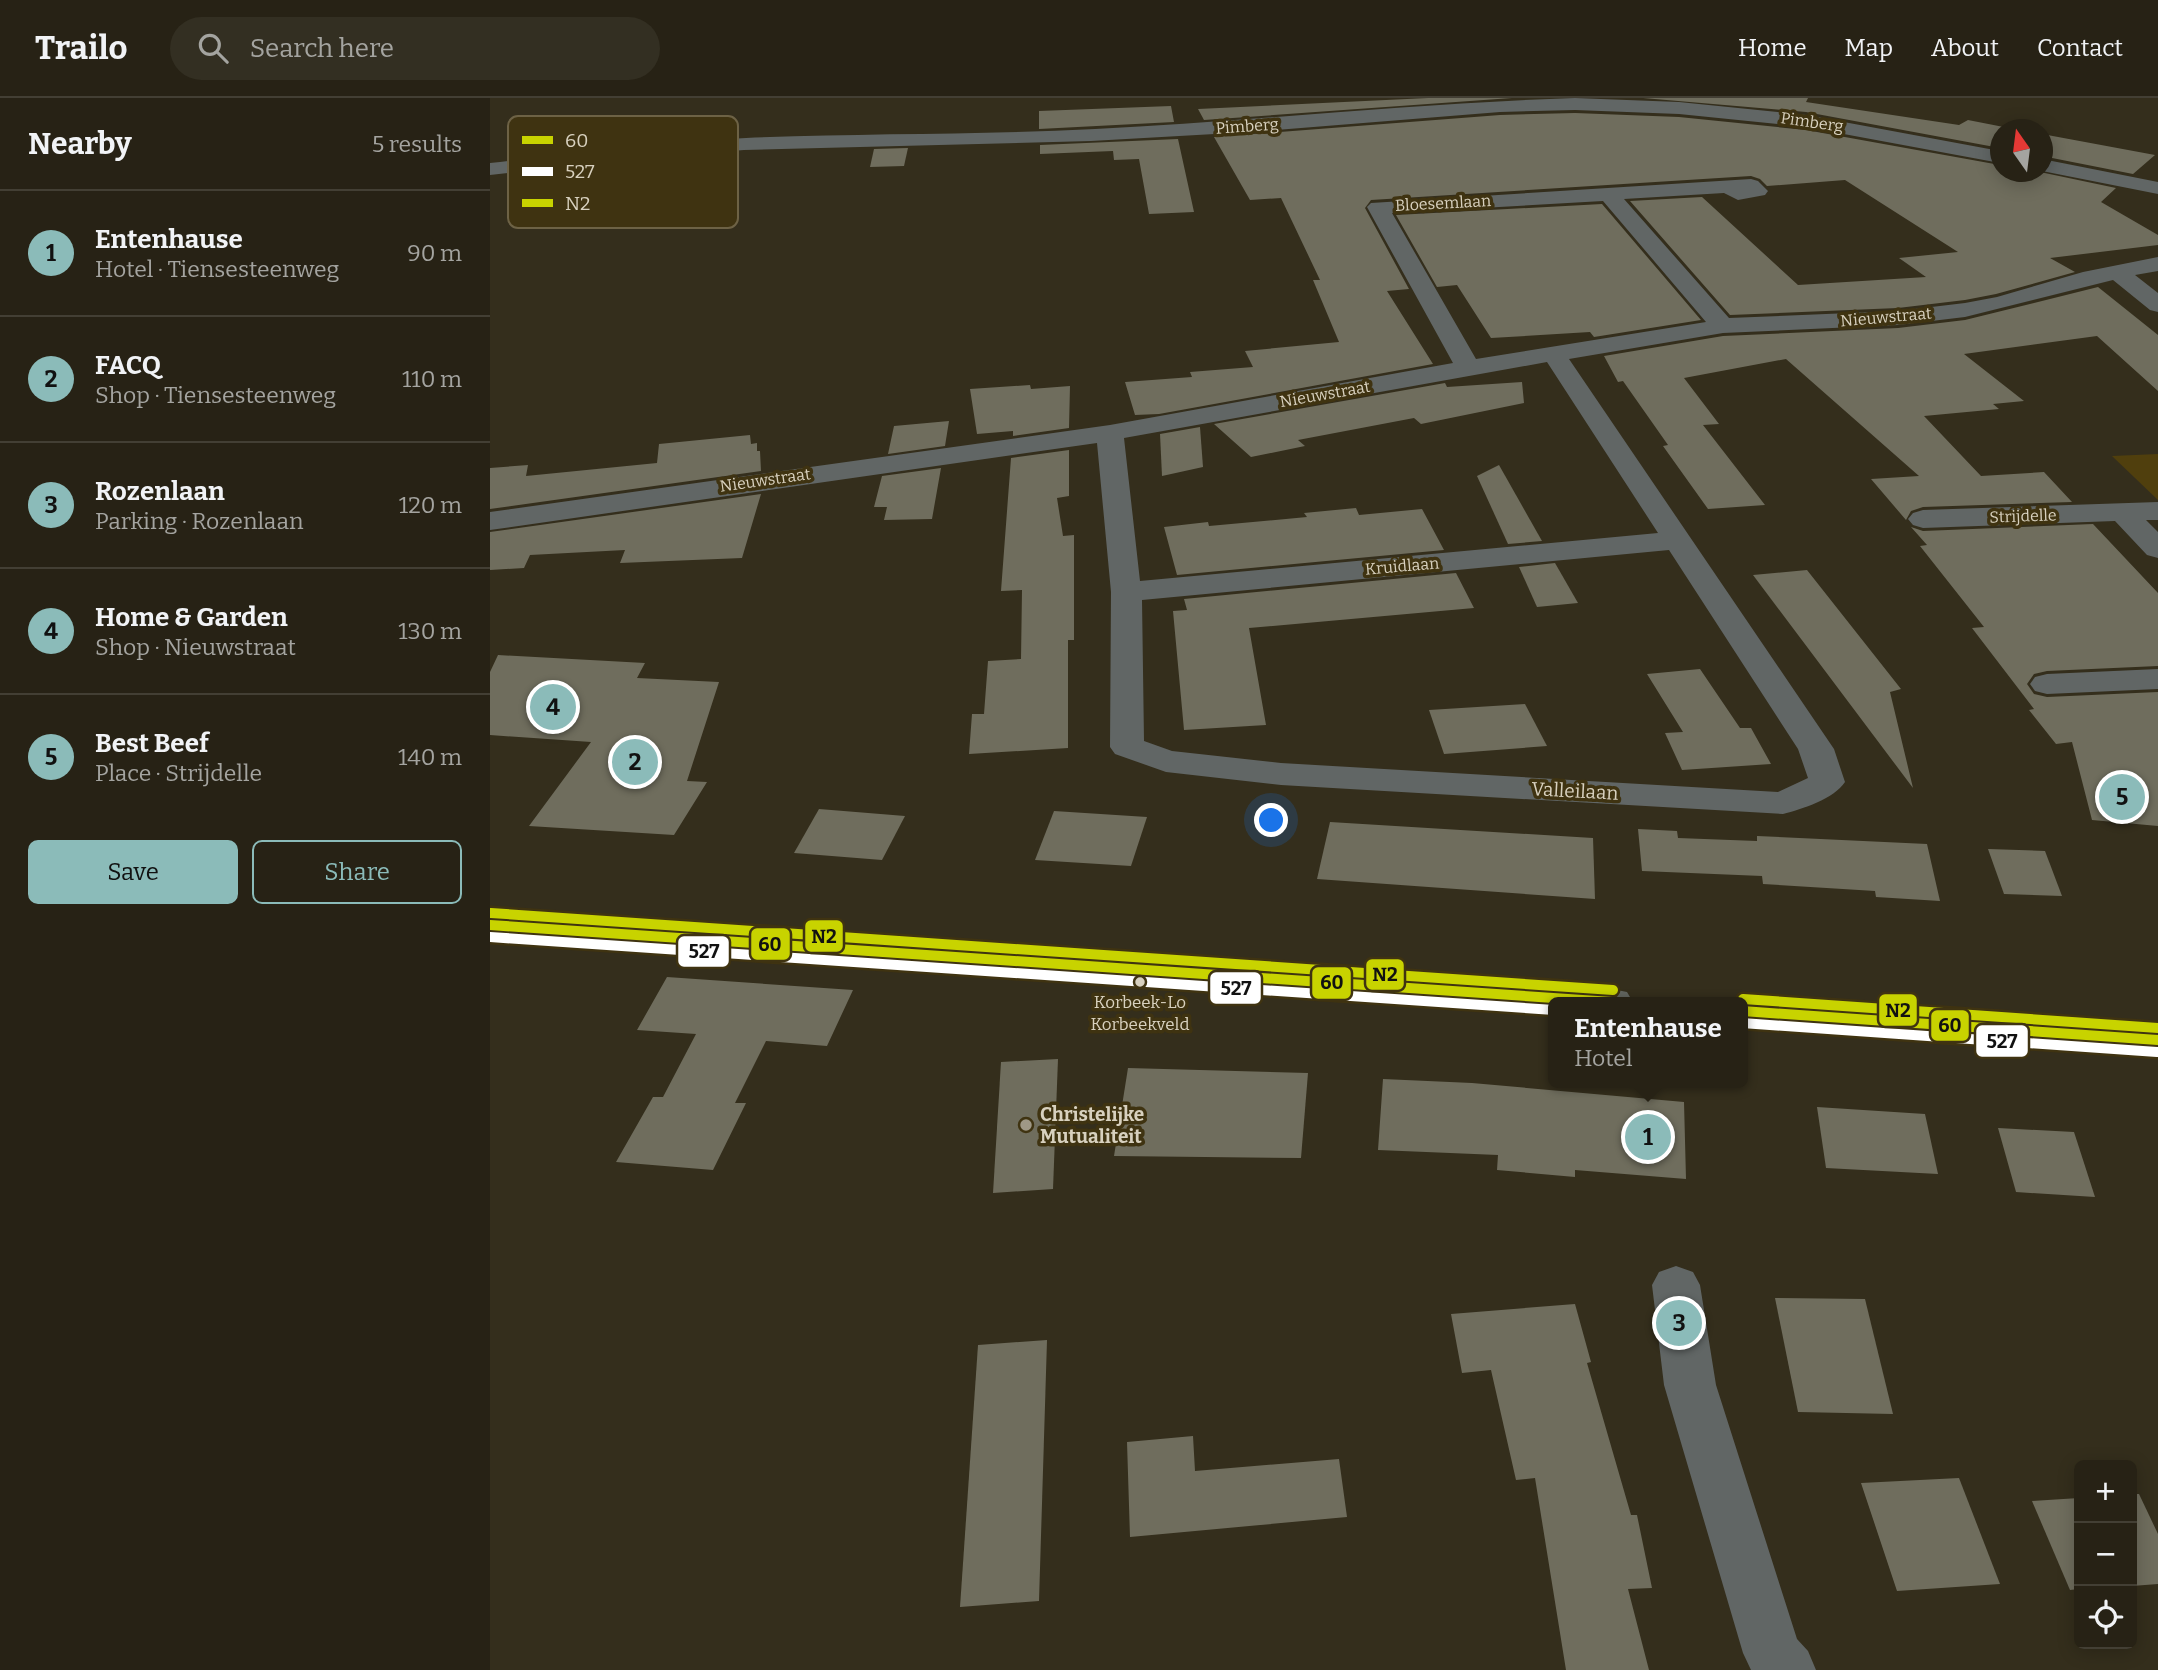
<!DOCTYPE html>
<html lang="en">
<head>
<meta charset="utf-8">
<style>
	body { margin:0; font-family:Bitter,serif; background:#332f22; color:#f1f3f6 }
	.controls { position:absolute; right:21px; bottom:21px; display:grid; overflow:hidden; border-radius:10px; box-shadow:0 4px 18px #0003 }
	.controls button { width:63px; height:63px; display:grid; place-items:center; padding:0; border:0; border-bottom:2px solid #433f34; background:#272215; color:#f1f3f6; font:35px sans-serif }
	.compass { position:absolute; left:1500px; top:21px; width:63px; height:63px; border-radius:50%; background:#272215; box-shadow:0 4px 18px #0003; rotate:346deg }
	.you { position:absolute; left:782px; top:723px; width:24px; height:24px; margin:-18px; border:5px solid #fff; border-radius:50%; background:#1a73e8; box-shadow:0 0 0 10px #1a73e833 }
	.badge { display:grid; place-items:center; width:46px; height:46px; border-radius:50%; background:#8bbbb9; color:#111; font-size:23px; font-weight:700 }
	.pin { position:absolute; translate:-50% -50%; border:4px solid #fff; box-shadow:0 2px 7px #0006 }
	.popup { position:absolute; left:1058px; top:899px; width:200px; height:91px; box-sizing:border-box; display:grid; place-content:center; border-radius:10px; background:#272215; filter:drop-shadow(0 2px 5px #0005); font-size:23px; white-space:nowrap; color:#a4a4a0 }
	.popup b { font-size:26px; color:#f1f3f6 }
	.popup::after { content:''; position:absolute; left:50%; top:100%; margin-left:-14px; border:14px solid transparent; border-top-color:#272215 }
	.list { margin:0; padding:0; list-style:none }
	h2 { display:flex; justify-content:space-between; align-items:center; height:91px; margin:0; padding:0 28px; font-size:30px }
	h2 small { font-size:23px; font-weight:400; color:#a4a4a0 }
	.list li { display:grid; grid-template-columns:46px 1fr auto; gap:21px; align-items:center; box-sizing:border-box; height:126px; padding:0 28px; border-top:2px solid #433f34 }
	.list b { display:block; font-size:26px; white-space:nowrap }
	.list p { margin:0; font-size:23px; white-space:nowrap; color:#a4a4a0 }
	.list em { font-size:23px; font-style:normal; color:#a4a4a0 }
	.actions { display:flex; gap:14px; padding:21px 28px }
	.actions a { flex:1; padding:16px 0; border:2px solid #8bbbb9; border-radius:10px; text-align:center; font-size:24px; color:#8bbbb9 }
	.actions .main { background:#8bbbb9; color:#111 }
	.icon { flex:none; width:38px; height:38px; fill:none; stroke:currentColor; stroke-width:2; stroke-linecap:round; stroke-linejoin:round }
	.map { position:relative; flex:none; width:1668px; height:1572px; overflow:hidden }
	header { display:flex; align-items:center; gap:42px; box-sizing:border-box; height:98px; padding:0 35px; background:#272215; border-bottom:2px solid #433f34 }
	header strong { font-size:33px }
	nav { display:flex; gap:38px; margin-inline-start:auto; font-size:24px }
	.search { width:490px; height:63px; background:#332f22; display:flex; align-items:center; gap:18px; box-sizing:border-box; padding:0 24px; border-radius:38px; color:#a4a4a0; font-size:26px }
	main { display:flex }
	aside { flex:1; background:#272215 }
	.map>svg:first-child { display:block }
</style>
</head>
<body>
<header>
<strong>Trailo</strong>
<div class="search"><svg class="icon" aria-label="search" viewBox="0 0 24 24"><circle cx="10" cy="10" r="6"/><path d="M15 15l6 6"/></svg>Search here</div>
<nav><a>Home</a><a>Map</a><a>About</a><a>Contact</a></nav>
</header>
<main>
<aside>
<h2>Nearby<small>5 results</small></h2>
<ul class="list">
<li><span class="badge">1</span><div><b>Entenhause</b><p>Hotel · Tiensesteenweg</p></div><em>90 m</em></li>
<li><span class="badge">2</span><div><b>FACQ</b><p>Shop · Tiensesteenweg</p></div><em>110 m</em></li>
<li><span class="badge">3</span><div><b>Rozenlaan</b><p>Parking · Rozenlaan</p></div><em>120 m</em></li>
<li><span class="badge">4</span><div><b>Home &amp; Garden</b><p>Shop · Nieuwstraat</p></div><em>130 m</em></li>
<li><span class="badge">5</span><div><b>Best Beef</b><p>Place · Strijdelle</p></div><em>140 m</em></li>
</ul>
<div class="actions"><a class="main">Save</a><a>Share</a></div>
</aside>
<div class="map">
<svg width="1668" height="1572" viewBox="0 0 1668 1572">
	<rect width="100%" height="100%" fill="#342e1c"/>
	<polygon fill="#503f0d" points="1668,356 1668,402 1622,358"/>
	<g fill="#6f6d5d">
		<polygon points="938,0 1022,0 714,22 708,11"/>
		<polygon points="1153,0 1318,0 1316,4 1469,27 1478,22 1529,32 1510,32 1510,50 1316,14"/>
		<polygon points="681,8 684,24 549,31 549,13"/>
		<polygon points="1085,15 1189,19 1316,32 1510,67 1510,74 1550,74 1626,90 1611,104 1668,137 1668,147 1560,160 1585,174 1506,196 1475,202 1408,210 1240,217 1140,103 1212,99 1308,187 1436,179 1409,160 1468,154 1355,82 1277,88 1270,81 1261,78 881,102 875,110 919,191 897,193 943,266 669,316 645,317 635,284 702,279 700,274 763,269 755,253 849,244 823,182 830,182 791,100 760,102 724,39 1010,17"/>
		<polygon points="1552,36 1665,57 1643,76 1552,58"/>
		<polygon points="688,41 704,114 659,116 649,61 624,62 623,53 550,56 550,47"/>
		<polygon points="418,50 414,68 380,69 384,51"/>
		<polygon points="1112,106 1211,222 1104,239 1100,234 1001,240 967,187 947,189 906,117"/>
		<polygon points="1608,189 1668,237 1668,293 1607,238 1474,256 1534,303 1503,306 1509,311 1434,318 1491,378 1554,374 1582,404 1433,409 1421,413 1416,422 1381,381 1429,378 1296,261 1194,280 1229,326 1213,327 1275,407 1218,411 1173,348 1178,347 1133,283 1128,284 1114,258 1233,238 1408,230 1475,222"/>
		<polygon points="1032,284 1034,305 931,326 924,320 808,342 815,348 761,359 724,326 955,285 957,289"/>
		<polygon points="540,287 541,291 580,288 579,330 523,338 523,333 487,336 480,291"/>
		<polygon points="459,323 455,348 398,356 404,328"/>
		<polygon points="710,329 713,369 672,378 670,336"/>
		<polygon points="260,337 261,346 267,345 267,353 270,353 271,373 0,411 0,370 38,367 36,378 167,365 169,346"/>
		<polygon points="579,352 579,398 567,400 573,438 584,437 584,542 578,542 578,650 479,656 482,616 494,616 498,563 531,561 532,492 511,493 521,360"/>
		<polygon points="1009,367 1052,443 1018,446 987,378"/>
		<polygon points="451,370 442,421 394,422 397,409 384,409 392,378"/>
		<polygon points="271,396 252,460 130,465 135,452 40,457 34,470 0,472 0,434"/>
		<polygon points="866,410 869,417 932,411 954,452 687,477 674,429 718,424 719,428 817,419 814,415"/>
		<polygon points="1603,426 1668,495 1668,568 1557,573 1544,576 1537,586 1544,596 1557,599 1668,594 1668,728 1602,722 1582,644 1566,646 1539,612 1544,611 1482,530 1494,529 1430,448 1437,447 1421,429 1433,433"/>
		<polygon points="1065,465 1088,505 1047,509 1029,469"/>
		<polygon points="1317,472 1411,591 1400,594 1423,690 1263,477"/>
		<polygon points="966,475 984,510 759,530 776,627 694,632 683,513 697,512 694,501"/>
		<polygon points="8,557 155,565 147,580 229,584 197,683 217,684 184,737 39,728 101,644 0,637 0,574"/>
		<polygon points="1210,571 1250,630 1261,630 1281,666 1192,672 1175,635 1193,634 1157,576"/>
		<polygon points="1035,606 1057,648 954,656 939,612"/>
		<polygon points="329,711 415,718 392,762 304,755"/>
		<polygon points="564,713 657,719 641,768 545,762"/>
		<polygon points="840,724 1103,740 1105,801 827,781"/>
		<polygon points="1148,731 1187,733 1188,740 1267,743 1267,738 1437,746 1450,803 1386,799 1385,793 1273,786 1272,778 1152,773"/>
		<polygon points="1498,751 1555,753 1572,798 1514,796"/>
		<polygon points="177,879 363,892 337,948 276,943 245,1005 256,1005 223,1072 126,1064 163,999 173,999 206,936 147,932"/>
		<polygon points="568,961 563,1091 503,1095 511,964"/>
		<polygon points="638,970 818,975 811,1060 624,1058"/>
		<polygon points="893,981 982,985 1194,1004 1196,1081 1085,1072 1085,1079 1007,1072 1008,1057 888,1052"/>
		<polygon points="1327,1009 1435,1016 1448,1076 1336,1070"/>
		<polygon points="1508,1030 1584,1034 1605,1099 1526,1094"/>
		<polygon points="1285,1200 1375,1201 1403,1316 1308,1314"/>
		<polygon points="1085,1206 1101,1264 1097,1265 1141,1417 1147,1417 1162,1490 1138,1491 1159,1572 1076,1572 1045,1380 1026,1382 1001,1272 972,1275 961,1216"/>
		<polygon points="557,1242 549,1503 470,1509 488,1247"/>
		<polygon points="703,1338 705,1373 849,1361 857,1419 640,1439 637,1344"/>
		<polygon points="1469,1380 1510,1486 1407,1493 1371,1385"/>
		<polygon points="1642,1396 1649,1396 1668,1436 1668,1486 1642,1488"/>
		<polygon points="1589,1400 1589,1491 1580,1492 1542,1403"/>
	</g>
	<g fill="none" stroke-linecap="round" stroke-linejoin="round">
		<g fill="#616665" fill-rule="evenodd">
			<path d="M 1085,0 L 1189,4 L 1316,17 L 1510,53 L 1510,65 L 1316,29 L 1189,16 L 1085,12 L 1010,14 L 760,34 L 601,43 L 254,52 L 128,62 L 0,77 L 0,65 C 85,55 170,44 256,40 C 372,35 489,37 605,31 C 765,23 925,5 1085,0 Z"/>
			<polygon points="1552,61 1668,84 1668,96 1552,73"/>
			<path d="M 1261,81 L 1268,83 L 1278,93 L 1275,97 L 1248,102 L 1234,95 L 1134,101 L 1239,220 L 1408,213 L 1475,205 L 1507,199 L 1593,174 L 1668,159 L 1668,173 L 1645,177 L 1668,195 L 1668,214 L 1660,212 L 1623,182 L 1475,219 L 1408,227 L 1233,235 L 1079,261 L 1344,651 L 1355,684 C 1344,701 1312,711 1293,716 L 791,687 L 676,674 L 625,656 L 620,649 L 621,494 L 607,345 L 0,432 L 0,414 L 620,327 L 963,265 L 877,109 L 881,105 ZM 1113,103 L 1216,224 L 986,261 L 902,115 ZM 1057,264 L 1168,435 L 650,483 L 634,340 ZM 1179,452 L 1308,651 L 1318,680 L 1288,694 L 791,665 L 682,653 L 654,643 L 652,502 Z"/>
			<polygon points="1668,404 1668,422 1656,422 1668,434 1668,460 1657,457 1625,423 1433,430 1423,427 1418,421 1423,415 1433,412"/>
			<polygon points="1668,571 1668,591 1557,596 1545,593 1540,586 1545,579 1557,576"/>
			<polygon points="1186,1168 1203,1174 1210,1187 1226,1287 1307,1541 1318,1553 1326,1572 1261,1572 1253,1555 1174,1287 1162,1187 1169,1174"/>
		</g>
		<g fill="#62655f" fill-rule="evenodd">
			<polygon points="0,815 1122,891 1137,894 1143,904 1064,904 1064,913 0,839"/>
			<polygon points="1252,899 1668,928 1668,956 1252,927 1252,904 1237,904"/>
		</g>
		<defs>
			<g id="bus-1">
				<polyline points="0,827 1122,904"/>
				<polyline points="1252,913 1668,942"/>
			</g>
			<g id="bus-2">
				<polyline points="0,839 1064,912"/>
				<polyline points="1252,925 1667,954"/>
			</g>
			<g id="bus-3">
				<polyline points="1,815 1123,892"/>
				<polyline points="1253,901 1668,930"/>
			</g>
		</defs>
		<use href="#bus-1" stroke="#3f3311" stroke-width="15"/>
		<use href="#bus-2" stroke="#3f3311" stroke-width="15"/>
		<use href="#bus-3" stroke="#3f3311" stroke-width="15"/>
		<use href="#bus-1" stroke="#c8d300" stroke-width="10"/>
		<use href="#bus-2" stroke="#fff" stroke-width="10"/>
		<use href="#bus-3" stroke="#c8d300" stroke-width="10"/>
	</g>
	<circle fill="#d8d1bf" stroke="#3f3311" stroke-width="2.5" cx="650" cy="884" r="6"/>
	<circle fill="#9f9886" stroke="#3f3311" stroke-width="2.5" cx="536" cy="1027" r="7"/>
	<g text-anchor="middle" dominant-baseline="central" stroke-width="7" stroke-linejoin="round" paint-order="stroke">
		<g font-size="16" fill="#d8d1bf" stroke="#3f3311">
			<text transform="translate(1322 24) rotate(8)">Pimberg</text>
			<text transform="translate(757 28) rotate(-4)">Pimberg</text>
			<text transform="translate(953 105) rotate(-3)">Bloesemlaan</text>
			<text transform="translate(1396 219) rotate(-5)">Nieuwstraat</text>
			<text transform="translate(835 296) rotate(-10)">Nieuwstraat</text>
			<text transform="translate(275 382) rotate(-8)">Nieuwstraat</text>
			<text transform="translate(1533 418) rotate(-2)">Strijdelle</text>
			<text transform="translate(912 468) rotate(-5)">Kruidlaan</text>
		</g>
		<g font-size="17" fill="#d8d1bf" stroke="#3f3311">
			<text x="650" y="904">Korbeek-Lo<tspan x="650" dy="22">Korbeekveld</tspan></text>
		</g>
		<g font-size="19" fill="#d8d1bf" stroke="#3f3311">
			<text transform="translate(1085 693) rotate(3)">Valleilaan</text>
		</g>
		<g font-size="19" font-weight="bold" fill="#d8d1bf" stroke="#3f3311" text-anchor="start">
			<text x="550" y="1016">Christelijke<tspan x="550" dy="22">Mutualiteit</tspan></text>
		</g>
	</g>
	<rect x="18" y="18" width="230" height="112" rx="10" fill="#3f3311" stroke="#6d6245" stroke-width="2"/>
	<rect x="32" y="38" width="31" height="8" fill="#c8d300"/>
	<rect x="32" y="69" width="31" height="9" fill="#fff"/>
	<rect x="32" y="101" width="31" height="8" fill="#c8d300"/>
	<g font-size="19" fill="#d8d1bf">
		<text x="75" y="49">60</text>
		<text x="75" y="80">527</text>
		<text x="75" y="112">N2</text>
	</g>
	<g stroke="#3f3311" stroke-width="2.5">
		<rect x="314" y="821" width="40" height="34" rx="7" fill="#c8d300"/>
		<rect x="260" y="829" width="41" height="34" rx="7" fill="#c8d300"/>
		<rect x="187" y="837" width="53" height="33" rx="7" fill="#fff"/>
		<rect x="875" y="860" width="40" height="33" rx="7" fill="#c8d300"/>
		<rect x="821" y="868" width="41" height="34" rx="7" fill="#c8d300"/>
		<rect x="719" y="873" width="53" height="34" rx="7" fill="#fff"/>
		<rect x="1388" y="895" width="40" height="34" rx="7" fill="#c8d300"/>
		<rect x="1440" y="911" width="40" height="33" rx="7" fill="#c8d300"/>
		<rect x="1485" y="926" width="54" height="34" rx="7" fill="#fff"/>
	</g>
	<g font-size="19" text-anchor="middle" font-weight="bold" fill="#111">
		<text x="334" y="845">N2</text>
		<text x="280" y="853">60</text>
		<text x="214" y="860">527</text>
		<text x="895" y="883">N2</text>
		<text x="842" y="891">60</text>
		<text x="746" y="897">527</text>
		<text x="1408" y="919">N2</text>
		<text x="1460" y="934">60</text>
		<text x="1512" y="950">527</text>
	</g>
</svg>
<div class="controls">
<button>+</button>
<button>−</button>
<button><svg class="icon" aria-label="locate" viewBox="0 0 24 24"><circle cx="12" cy="12" r="6"/><path d="M12 2v4M12 18v4M2 12h4M18 12h4"/></svg></button>
</div>
<svg class="compass" viewBox="-18 -18 36 36"><path d="M0-13l5 13h-10z" fill="#e53935"/><path d="M0 13l5-13h-10z" fill="#a4a4a0"/></svg>
<div class="you"></div>
<div class="pin badge" style="left:1158px;top:1039px">1</div>
<div class="popup"><b>Entenhause</b>Hotel</div>
<div class="pin badge" style="left:145px;top:664px">2</div>
<div class="pin badge" style="left:1189px;top:1225px">3</div>
<div class="pin badge" style="left:63px;top:609px">4</div>
<div class="pin badge" style="left:1632px;top:699px">5</div>
</div>
</main>
</body>
</html>
